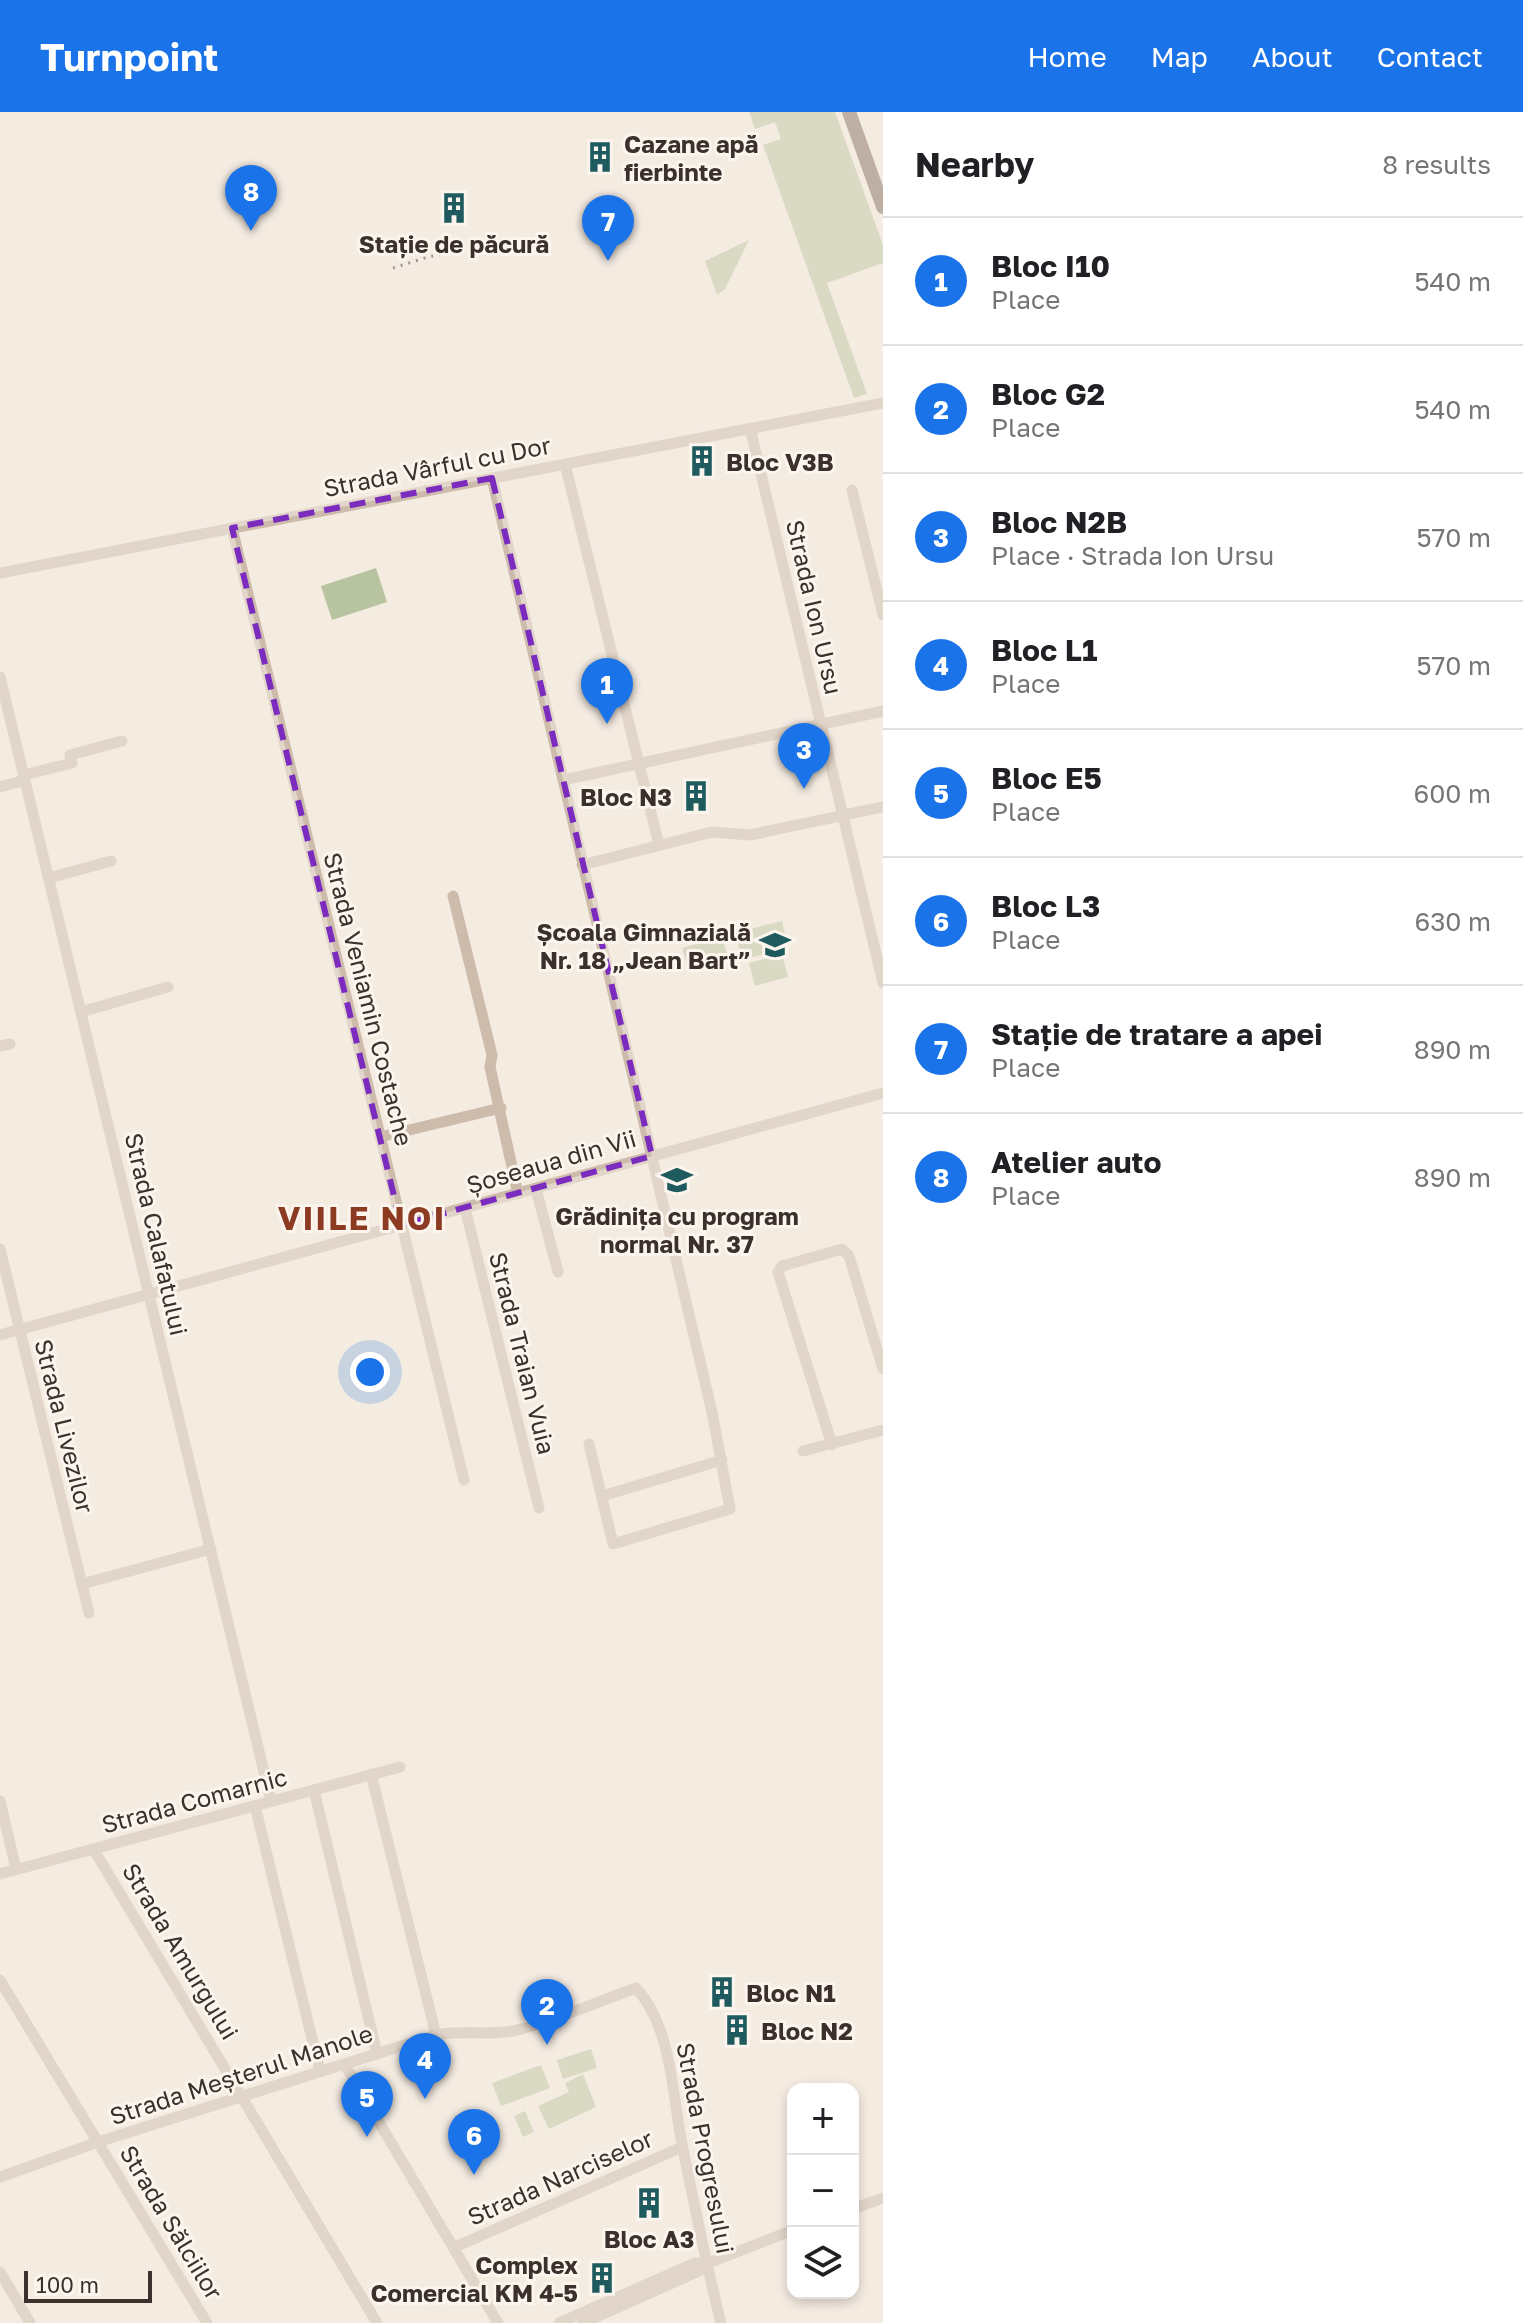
<!DOCTYPE html>
<html lang="en">
<head>
<meta charset="utf-8">
<style>
	body { margin:0; font-family:"Golos Text",sans-serif; background:#f6f6f6; color:#202124 }
	.controls { position:absolute; right:24px; bottom:24px; display:grid; overflow:hidden; border-radius:16px; box-shadow:0 4px 12px #0003 }
	.controls button { width:72px; height:72px; display:grid; place-items:center; padding:0; border:0; border-bottom:2px solid #e0e0e0; background:#fff; color:#202124; font:40px sans-serif }
	.scale { position:absolute; left:24px; bottom:20px; width:128px; box-sizing:border-box; padding-left:8px; border:4px solid #3b302b; border-top:0; font-size:22px; line-height:28px; white-space:nowrap; color:#3b302b; -webkit-text-stroke:6px #fbf5ee; paint-order:stroke }
	.you { position:absolute; left:370px; top:1260px; width:28px; height:28px; margin:-20px; border:6px solid #fff; border-radius:50%; background:#1a73e8; box-shadow:0 0 0 12px #1a73e833 }
	.badge { display:grid; place-items:center; width:52px; height:52px; border-radius:50%; background:#1a73e8; color:#fff; font-size:26px; font-weight:700 }
	.pin { position:absolute; translate:-50% -66px; filter:drop-shadow(0 2px 4px #0008) }
	.pin::after { content:''; position:absolute; top:42px; width:28px; height:24px; background:inherit; clip-path:polygon(0 0,100% 0,50% 100%) }
	.list { margin:0; padding:0; list-style:none }
	h2 { display:flex; justify-content:space-between; align-items:center; height:104px; margin:0; padding:0 32px; font-size:34px }
	h2 small { font-size:26px; font-weight:400; color:#757577 }
	.list li { display:grid; grid-template-columns:52px 1fr auto; gap:24px; align-items:center; box-sizing:border-box; height:128px; padding:0 32px; border-top:2px solid #e0e0e0 }
	.list b { display:block; font-size:30px; white-space:nowrap }
	.list p { margin:0; font-size:26px; white-space:nowrap; color:#757577 }
	.list em { font-size:26px; font-style:normal; color:#757577 }
	.icon { flex:none; width:44px; height:44px; fill:none; stroke:currentColor; stroke-width:2; stroke-linecap:round; stroke-linejoin:round }
	.map { position:relative; flex:none; width:883px; height:2211px; overflow:hidden }
	header { display:flex; align-items:center; gap:48px; box-sizing:border-box; height:112px; padding:0 40px; background:#1a73e8; color:#fff }
	header strong { font-size:38px }
	nav { display:flex; gap:44px; margin-inline-start:auto; font-size:28px }
	main { display:flex }
	aside { flex:1; background:#fff }
	.map>svg:first-child { display:block }
</style>
</head>
<body>
<header>
<strong>Turnpoint</strong>
<nav><a>Home</a><a>Map</a><a>About</a><a>Contact</a></nav>
</header>
<main>
<div class="map">
<svg width="883" height="2211" viewBox="0 0 883 2211">
	<rect width="100%" height="100%" fill="#f4ebe1"/>
	<g fill="#b8c4a0">
		<polygon points="749,0 835,0 883,133 883,151 827,171 867,282 854,286 763,33 781,27 775,10 755,17"/>
		<polygon points="749,128 725,177 717,183 705,149"/>
		<polygon points="376,456 387,490 332,508 321,474"/>
		<polygon points="782,809 788,836 742,848 735,821"/>
		<polygon points="722,825 729,848 689,859 682,836"/>
		<polygon points="782,842 788,865 755,874 749,851"/>
		<polygon points="591,1937 597,1956 563,1967 557,1948"/>
		<polygon points="541,1953 550,1976 501,1994 492,1971"/>
		<polygon points="583,1962 596,1995 549,2017 538,1994 569,1980 565,1971"/>
		<polygon points="525,1999 534,2020 523,2025 514,2004"/>
	</g>
	<g fill="none" stroke-linecap="round" stroke-linejoin="round">
		<g stroke="#cdbbac" stroke-width="11">
			<polyline points="750,316 883,871"/>
			<polyline points="565,352 659,733"/>
			<polyline points="492,366 712,1300 730,1397 613,1432 589,1332"/>
			<polyline points="852,378 883,503"/>
			<polyline points="232,416 464,1368"/>
			<polyline points="0,461 883,291"/>
			<polyline points="0,565 271,1689"/>
			<polyline points="24,663 72,651 70,643 122,629"/>
			<polyline points="563,668 883,599"/>
			<polyline points="0,675 25,668"/>
			<polyline points="582,753 712,720 750,723 883,695"/>
			<polyline points="49,766 111,749"/>
			<polyline points="453,784 492,943 490,955 518,1082"/>
			<polyline points="81,900 168,875"/>
			<polyline points="0,934 10,932"/>
			<polyline points="380,1025 501,996"/>
			<polyline points="536,1077 558,1160"/>
			<polyline points="465,1096 539,1396"/>
			<polyline points="0,1137 89,1501"/>
			<polyline points="0,1223 883,981"/>
			<polyline points="832,1333 778,1160 782,1154 842,1137 849,1144 883,1257"/>
			<polyline points="803,1339 883,1318"/>
			<polyline points="602,1384 722,1348"/>
			<polyline points="82,1472 211,1437"/>
			<polyline points="371,1662 436,1923"/>
			<polyline points="314,1678 377,1942"/>
			<polyline points="0,1689 16,1757"/>
			<polyline points="255,1694 320,1959"/>
			<polyline points="94,1738 377,2211"/>
			<polyline points="0,1762 400,1655"/>
			<polyline points="0,1868 207,2211"/>
			<polyline points="345,1953 498,2211"/>
			<path d="M 0,2065 L 98,2030 L 436,1923 C 463,1917 490,1925 517,1918 C 557,1908 597,1890 636,1876 C 672,1915 672,1982 682,2032 C 694,2092 706,2152 721,2211"/>
			<polyline points="853,2097 883,2086"/>
			<polyline points="455,2135 682,2035"/>
			<polyline points="0,2160 30,2211"/>
			<polyline points="559,2211 695,2151 706,2152"/>
			<polyline points="583,2211 699,2159 706,2152 793,2118"/>
		</g>
		<polyline stroke="#7d675c" stroke-width="14" points="849,0 883,95"/>
		<polyline stroke="#3b302b" stroke-width="3" stroke-dasharray="2 6" stroke-linecap="butt" points="393,156 428,145 502,130"/>
	</g>
	<path d="M0 0H883V2211H0ZM 492,366 L 652,1044 L 401,1113 L 232,416 Z" fill="#f4ebe1" fill-opacity=".55" fill-rule="evenodd"/>
	<path fill="none" stroke="#7b2cbf" stroke-width="6" stroke-dasharray="16 10" stroke-linejoin="round" d="M 492,366 L 652,1044 L 401,1113 L 232,416 Z"/>
	<defs>
		<symbol id="building-bare" viewBox="-9 -9 18 18"><path d="M-4-6H4V6H1V3H-1V6H-4ZM-2.5-4.3h1.7v1.8h-1.7ZM.8-4.3h1.7v1.8H.8ZM-2.5-1h1.7V.8h-1.7ZM.8-1h1.7V.8H.8Z" fill="#1f5a5e" stroke="#fbf5ee" stroke-width="2.5" paint-order="stroke"/></symbol>
		<symbol id="school-bare" viewBox="-9 -9 18 18"><path d="M0-5L7-2L0 1L-7-2ZM-4 1L0 2.5L4 1V4Q0 6-4 4Z" fill="#1f5a5e" stroke="#fbf5ee" stroke-width="2.5" paint-order="stroke"/></symbol>
	</defs>
	<g fill-rule="evenodd">
		<use href="#building-bare" x="578" y="23" width="44" height="44"/>
		<use href="#building-bare" x="432" y="74" width="44" height="44"/>
		<use href="#building-bare" x="680" y="327" width="44" height="44"/>
		<use href="#building-bare" x="674" y="662" width="44" height="44"/>
		<use href="#school-bare" x="753" y="811" width="44" height="44"/>
		<use href="#school-bare" x="655" y="1046" width="44" height="44"/>
		<use href="#building-bare" x="700" y="1858" width="44" height="44"/>
		<use href="#building-bare" x="715" y="1896" width="44" height="44"/>
		<use href="#building-bare" x="627" y="2069" width="44" height="44"/>
		<use href="#building-bare" x="580" y="2144" width="44" height="44"/>
	</g>
	<g text-anchor="middle" dominant-baseline="central" stroke-width="6" stroke-linejoin="round" paint-order="stroke">
		<g font-size="24" font-weight="bold" fill="#3b302b" stroke="#fbf5ee" text-anchor="start">
			<text x="624" y="31">Cazane apă<tspan x="624" dy="28">fierbinte</tspan></text>
			<text x="454" y="131" text-anchor="middle">Stație de păcură</text>
			<text x="726" y="349">Bloc V3B</text>
			<text x="672" y="684" text-anchor="end">Bloc N3</text>
			<text x="751" y="819" text-anchor="end">Școala Gimnazială<tspan x="751" dy="28">Nr. 18 „Jean Bart”</tspan></text>
			<text x="677" y="1103" text-anchor="middle">Grădinița cu program<tspan x="677" dy="28">normal Nr. 37</tspan></text>
			<text x="746" y="1880">Bloc N1</text>
			<text x="761" y="1918">Bloc N2</text>
			<text x="649" y="2126" text-anchor="middle">Bloc A3</text>
			<text x="578" y="2152" text-anchor="end">Complex<tspan x="578" dy="28">Comercial KM 4-5</tspan></text>
		</g>
		<g font-size="24" fill="#3b302b" stroke="#fbf5ee">
			<text transform="translate(437 354) rotate(-11)">Strada Vârful cu Dor</text>
			<text transform="translate(815 495) rotate(77)">Strada Ion Ursu</text>
			<text transform="translate(369 887) rotate(76)">Strada Veniamin Costache</text>
			<text transform="translate(551 1049) rotate(-16)">Șoseaua din Vii</text>
			<text transform="translate(157 1122) rotate(77)">Strada Calafatului</text>
			<text transform="translate(523 1241) rotate(76)">Strada Traian Vuia</text>
			<text transform="translate(65 1314) rotate(76)">Strada Livezilor</text>
			<text transform="translate(194 1688) rotate(-15)">Strada Comarnic</text>
			<text transform="translate(181 1839) rotate(59)">Strada Amurgului</text>
			<text transform="translate(241 1962) rotate(-18)">Strada Meșterul Manole</text>
			<text transform="translate(706 2036) rotate(79)">Strada Progresului</text>
			<text transform="translate(560 2065) rotate(-24)">Strada Narciselor</text>
			<text transform="translate(172 2110) rotate(59)">Strada Sălciilor</text>
		</g>
		<g font-size="32" font-weight="bold" letter-spacing="2" fill="#8c3b22" stroke="#fbf5ee">
			<text x="362" y="1106">VIILE NOI</text>
		</g>
	</g>
</svg>
<div class="controls">
<button>+</button>
<button>−</button>
<button><svg class="icon" aria-label="layers" viewBox="0 0 24 24"><path d="M12 4l9 5-9 5-9-5zM3 14l9 5 9-5"/></svg></button>
</div>
<div class="scale">100 m</div>
<div class="you"></div>
<div class="pin badge" style="left:607px;top:612px">1</div>
<div class="pin badge" style="left:547px;top:1933px">2</div>
<div class="pin badge" style="left:804px;top:677px">3</div>
<div class="pin badge" style="left:425px;top:1987px">4</div>
<div class="pin badge" style="left:367px;top:2025px">5</div>
<div class="pin badge" style="left:474px;top:2063px">6</div>
<div class="pin badge" style="left:608px;top:149px">7</div>
<div class="pin badge" style="left:251px;top:119px">8</div>
</div>
<aside>
<h2>Nearby<small>8 results</small></h2>
<ul class="list">
<li><span class="badge">1</span><div><b>Bloc I10</b><p>Place</p></div><em>540 m</em></li>
<li><span class="badge">2</span><div><b>Bloc G2</b><p>Place</p></div><em>540 m</em></li>
<li><span class="badge">3</span><div><b>Bloc N2B</b><p>Place · Strada Ion Ursu</p></div><em>570 m</em></li>
<li><span class="badge">4</span><div><b>Bloc L1</b><p>Place</p></div><em>570 m</em></li>
<li><span class="badge">5</span><div><b>Bloc E5</b><p>Place</p></div><em>600 m</em></li>
<li><span class="badge">6</span><div><b>Bloc L3</b><p>Place</p></div><em>630 m</em></li>
<li><span class="badge">7</span><div><b>Stație de tratare a apei</b><p>Place</p></div><em>890 m</em></li>
<li><span class="badge">8</span><div><b>Atelier auto</b><p>Place</p></div><em>890 m</em></li>
</ul>
</aside>
</main>
</body>
</html>
